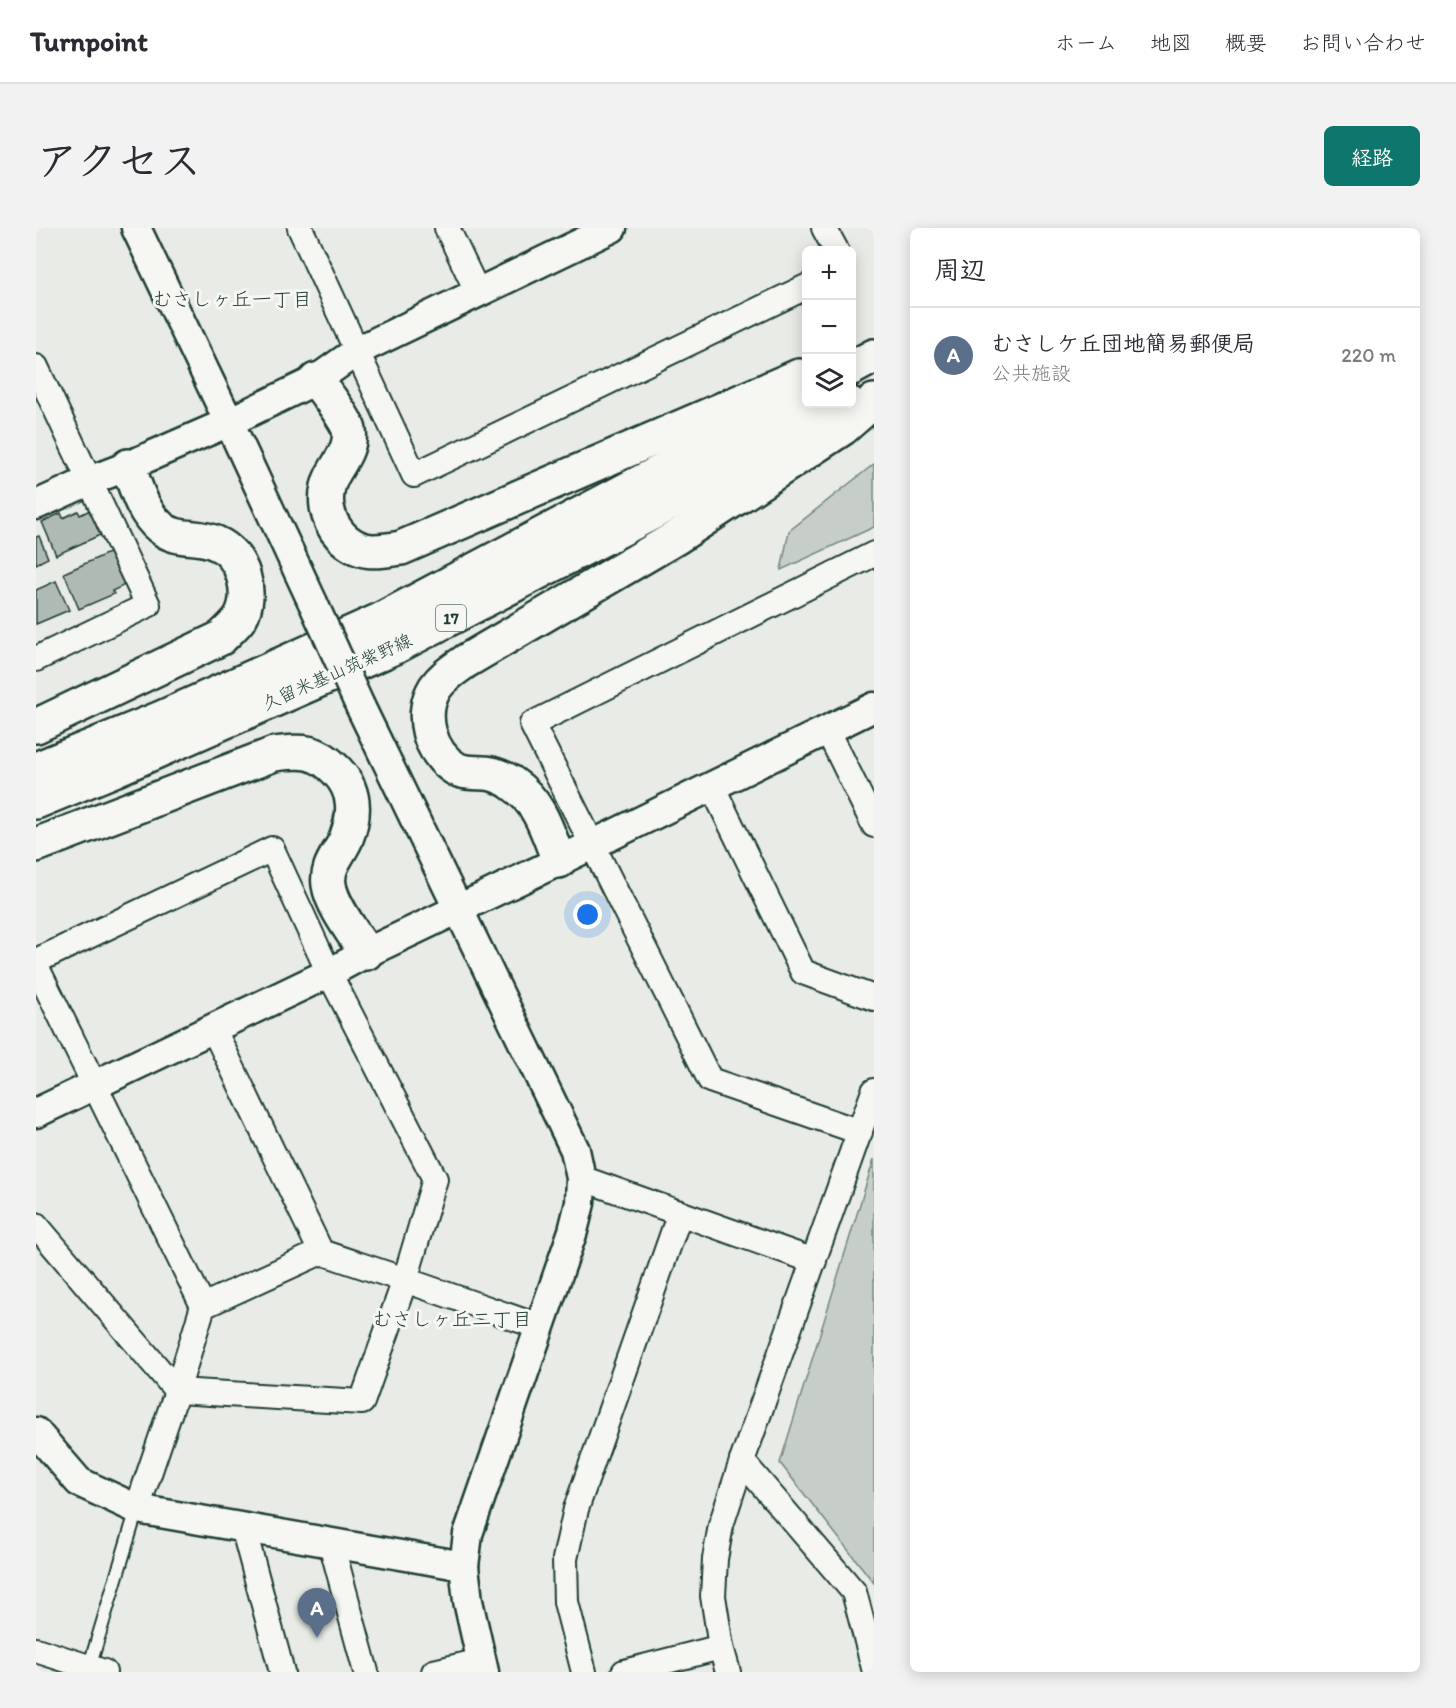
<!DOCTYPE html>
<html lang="ja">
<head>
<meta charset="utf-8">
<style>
	body { margin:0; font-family:Itim,"Klee One",sans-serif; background:#f2f2f3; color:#2b2b33 }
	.controls { position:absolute; right:18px; top:18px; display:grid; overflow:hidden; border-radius:9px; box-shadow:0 3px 15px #0003 }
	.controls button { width:54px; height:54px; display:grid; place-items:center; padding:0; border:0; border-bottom:2px solid #e1e1e2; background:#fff; color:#2b2b33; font:30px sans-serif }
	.you { position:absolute; left:552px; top:687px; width:21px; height:21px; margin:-15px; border:4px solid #fff; border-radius:50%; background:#1a73e8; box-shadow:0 0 0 9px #1a73e833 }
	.badge { display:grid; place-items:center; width:39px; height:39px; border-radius:50%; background:#0f766e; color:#fff; font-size:20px; font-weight:700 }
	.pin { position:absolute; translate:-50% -50px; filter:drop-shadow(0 2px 3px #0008) }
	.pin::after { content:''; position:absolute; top:32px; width:21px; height:18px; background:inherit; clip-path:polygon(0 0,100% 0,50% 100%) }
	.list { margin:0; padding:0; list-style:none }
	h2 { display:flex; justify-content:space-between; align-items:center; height:78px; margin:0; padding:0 24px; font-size:26px }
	h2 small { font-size:20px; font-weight:400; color:#7c7c81 }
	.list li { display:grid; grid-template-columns:39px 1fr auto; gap:18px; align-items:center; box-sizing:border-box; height:96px; padding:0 24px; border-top:2px solid #e1e1e2 }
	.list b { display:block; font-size:22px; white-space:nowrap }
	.list p { margin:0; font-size:20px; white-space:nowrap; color:#7c7c81 }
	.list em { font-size:20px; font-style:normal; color:#7c7c81 }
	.icon { flex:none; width:33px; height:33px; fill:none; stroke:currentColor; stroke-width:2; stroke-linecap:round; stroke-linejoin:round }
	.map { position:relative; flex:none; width:838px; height:1444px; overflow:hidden; border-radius:9px }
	header { display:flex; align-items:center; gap:36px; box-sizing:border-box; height:84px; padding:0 30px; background:#fff; border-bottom:2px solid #e1e1e2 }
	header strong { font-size:28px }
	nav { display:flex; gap:33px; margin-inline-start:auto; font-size:21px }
	.intro { display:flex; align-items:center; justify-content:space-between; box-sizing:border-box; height:144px; padding:0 36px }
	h1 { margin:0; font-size:42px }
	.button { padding:15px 27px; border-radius:9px; background:#0f766e; color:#fff; font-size:21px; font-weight:700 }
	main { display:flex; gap:36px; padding:0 36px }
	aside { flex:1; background:#fff; border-radius:9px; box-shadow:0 3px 15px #0003 }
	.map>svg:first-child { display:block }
</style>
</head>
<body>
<header>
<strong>Turnpoint</strong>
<nav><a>ホーム</a><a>地図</a><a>概要</a><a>お問い合わせ</a></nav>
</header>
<div class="intro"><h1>アクセス</h1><a class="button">経路</a></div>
<main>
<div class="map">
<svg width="838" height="1444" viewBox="0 0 838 1444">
	<rect width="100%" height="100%" fill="#e9ebe7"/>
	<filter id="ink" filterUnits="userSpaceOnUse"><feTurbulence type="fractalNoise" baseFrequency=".0167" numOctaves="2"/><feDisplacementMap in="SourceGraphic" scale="12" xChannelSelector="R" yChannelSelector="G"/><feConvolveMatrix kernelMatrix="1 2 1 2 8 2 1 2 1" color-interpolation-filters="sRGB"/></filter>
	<g filter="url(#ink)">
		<g fill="#c7cec9" stroke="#73867e" stroke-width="1.5">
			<polygon points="838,236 838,299 745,342 753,303"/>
			<polygon points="838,931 838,1355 744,1235"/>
		</g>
		<g fill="#b0bab5" stroke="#1f3d34" stroke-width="1.5">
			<polygon points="54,282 64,307 20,327 6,294 25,285 27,290 42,283 44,287"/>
			<polygon points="3,308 12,330 0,336 0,309"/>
			<polygon points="77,323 91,356 76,363 78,366 43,381 28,345"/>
			<polygon points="20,353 33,382 0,396 0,362"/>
		</g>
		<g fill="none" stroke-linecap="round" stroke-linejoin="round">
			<defs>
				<polyline id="service" points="53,1440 101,1281"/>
				<g id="minor">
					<polyline points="264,0 378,247 770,59"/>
					<polyline points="411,0 442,65"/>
					<polyline points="788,0 800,22"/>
					<polyline points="0,139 112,377 0,431"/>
					<polyline points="792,503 838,597"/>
					<polyline points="676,558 767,744 838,770"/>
					<polyline points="0,733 236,621 293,745 399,951 369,1052 326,1174 141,1163 0,997"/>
					<polyline points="0,738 167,1078"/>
					<polyline points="177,800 285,1024"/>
					<polyline points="824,904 674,852 496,496 838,326"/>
					<polyline points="545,950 778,1033"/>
					<polyline points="706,1233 818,1364 838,1440"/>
					<polyline points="101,1281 141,1163 167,1078 285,1024 369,1052 504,1099"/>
					<polyline points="207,1299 246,1444"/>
					<polyline points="295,1315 330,1444"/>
					<polyline points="0,1422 68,1444"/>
					<polyline points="398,1444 445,1433"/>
					<polyline points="548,1444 530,1374 529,1331 540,1281 644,985"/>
					<polyline points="588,1444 685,1419"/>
					<polyline points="692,1444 685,1419 677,1368 679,1331 685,1297 706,1233 838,863"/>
				</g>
				<g id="tertiary">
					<polyline points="100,0 193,194 277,375"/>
					<polyline points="0,277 53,253 92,238 193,194 280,152 321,123 576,0"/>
					<polyline points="324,478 539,922 545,950 544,975 537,1003 432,1306 428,1338 432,1373 448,1444"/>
					<polyline points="0,885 293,745 330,725 523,633 838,479"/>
					<polyline points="0,1204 43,1254 101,1281 428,1338"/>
				</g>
				<g id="primary">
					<polyline points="816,140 838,128"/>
					<path d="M 280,152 C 287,161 312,194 313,202 C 316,220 304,233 296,248 C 286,268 290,292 305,308 C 323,327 341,324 365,320 L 763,148"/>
					<path d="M 0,498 L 185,410 C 191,404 199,397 204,390 C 218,366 207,326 180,315 C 161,306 141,314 124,299 C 106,284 100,259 92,238"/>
					<polyline points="0,541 125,490 344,392 688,210 770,165"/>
					<polyline points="0,574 78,542 359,419 614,286 815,176"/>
					<path d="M 0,617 L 238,526 C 266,523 280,521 301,543 C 320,563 320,585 310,611 C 303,627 290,638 293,657 C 296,678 319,707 330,725"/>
					<path d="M 523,633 C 512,605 504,574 477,556 C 472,552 463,548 456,546 C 445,543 432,547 420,541 C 393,525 383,486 399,460 C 407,448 419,441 430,433 L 641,309 L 807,200 L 838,173"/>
				</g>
			</defs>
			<use href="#service" stroke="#1f3d34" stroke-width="16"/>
			<use href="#minor" stroke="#1f3d34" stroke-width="28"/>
			<use href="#tertiary" stroke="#1f3d34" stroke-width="33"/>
			<use href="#primary" stroke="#1f3d34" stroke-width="38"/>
			<use href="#service" stroke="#f6f6f2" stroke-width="12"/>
			<use href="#minor" stroke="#f6f6f2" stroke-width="24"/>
			<use href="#tertiary" stroke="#f6f6f2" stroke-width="28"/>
			<use href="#primary" stroke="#f6f6f2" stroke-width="33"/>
			<defs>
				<polyline id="tertiary-bridge" points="277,375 324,478"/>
			</defs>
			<use href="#tertiary-bridge" stroke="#1f3d34" stroke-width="33" stroke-linecap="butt"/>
			<use href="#tertiary-bridge" stroke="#f6f6f2" stroke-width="28"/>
		</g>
	</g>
	<g text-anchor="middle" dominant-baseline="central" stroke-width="6" stroke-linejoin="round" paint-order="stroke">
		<rect fill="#f6f6f2" stroke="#60746d" stroke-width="1.5" x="400" y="377" width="30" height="26" rx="4.5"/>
		<g font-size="16" font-weight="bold" fill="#1f3d34">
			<text x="415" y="390">17</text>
		</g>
		<g font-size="18" fill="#1f3d34" stroke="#f6f6f2">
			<text transform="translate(301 444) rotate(-24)">久留米基山筑紫野線</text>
		</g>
		<g font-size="20" fill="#1f3d34" stroke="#f6f6f2">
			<text x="196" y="71">むさしヶ丘一丁目</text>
			<text x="416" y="1091">むさしヶ丘二丁目</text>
		</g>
	</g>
</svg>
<div class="controls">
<button>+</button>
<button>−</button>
<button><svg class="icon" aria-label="layers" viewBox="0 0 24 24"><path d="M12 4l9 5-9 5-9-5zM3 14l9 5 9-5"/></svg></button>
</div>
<div class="you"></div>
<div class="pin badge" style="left:281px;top:1410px;background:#5c6f8a">A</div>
</div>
<aside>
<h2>周辺<small></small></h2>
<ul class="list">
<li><span class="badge" style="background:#5c6f8a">A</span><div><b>むさしケ丘団地簡易郵便局</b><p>公共施設</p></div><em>220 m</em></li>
</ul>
</aside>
</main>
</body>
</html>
